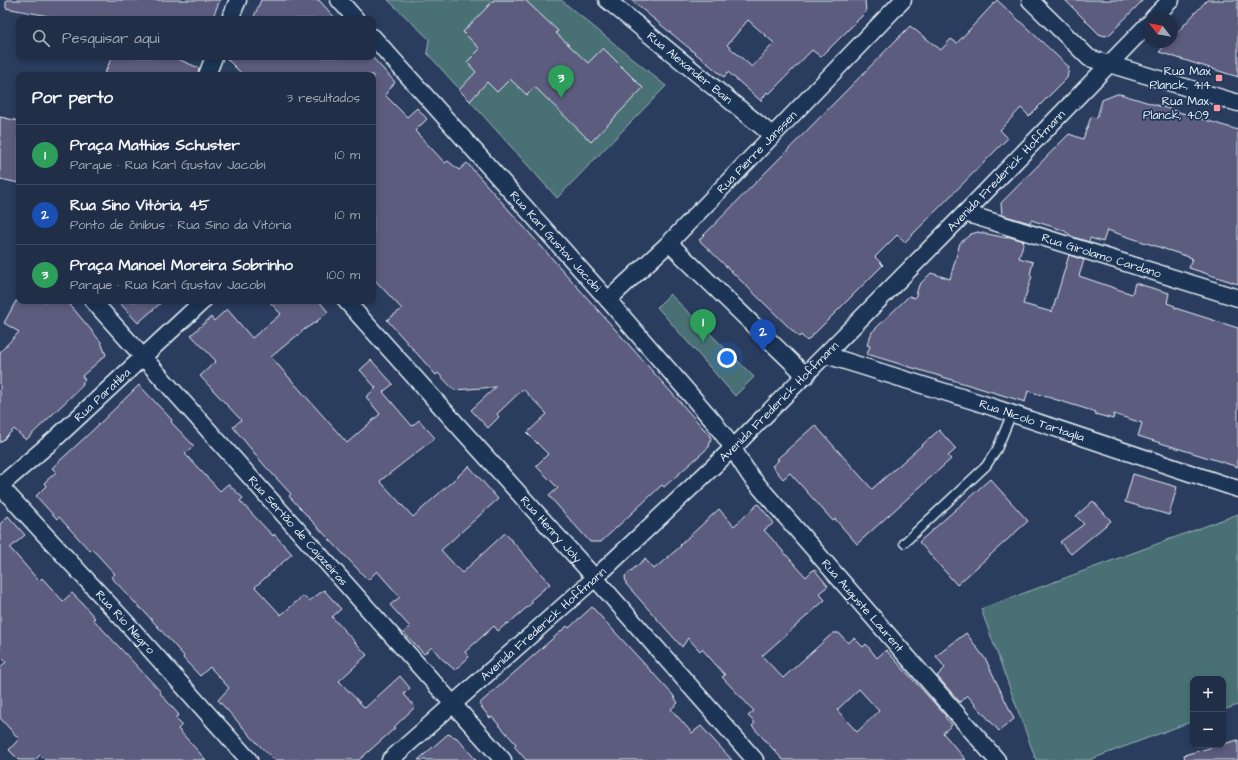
<!DOCTYPE html>
<html lang="pt">
<head>
<meta charset="utf-8">
<style>
	body { margin:0; font-family:"Architects Daughter",sans-serif; background:#2d3a52; color:#f1f3f6 }
	.controls { position:absolute; right:12px; bottom:12px; display:grid; overflow:hidden; border-radius:8px; box-shadow:0 2px 6px #0003 }
	.controls button { width:36px; height:36px; display:grid; place-items:center; padding:0; border:0; border-bottom:1px solid #3d4a60; background:#202e47; color:#f1f3f6; font:20px sans-serif }
	.compass { position:absolute; left:1142px; top:12px; width:36px; height:36px; border-radius:50%; background:#202e47; box-shadow:0 2px 6px #0003; rotate:301deg }
	.you { position:absolute; left:727px; top:358px; width:14px; height:14px; margin:-10px; border:3px solid #fff; border-radius:50%; background:#1a73e8; box-shadow:0 0 0 6px #1a73e833 }
	.badge { display:grid; place-items:center; width:26px; height:26px; border-radius:50%; background:#ff9aa2; color:#fff; font-size:13px; font-weight:700 }
	.pin { position:absolute; translate:-50% -33px; filter:drop-shadow(0 1px 2px #0008) }
	.pin::after { content:''; position:absolute; top:21px; width:14px; height:12px; background:inherit; clip-path:polygon(0 0,100% 0,50% 100%) }
	.list { margin:0; padding:0; list-style:none }
	h2 { display:flex; justify-content:space-between; align-items:center; height:52px; margin:0; padding:0 16px; font-size:17px }
	h2 small { font-size:13px; font-weight:400; color:#a2a8b4 }
	.list li { display:grid; grid-template-columns:26px 1fr auto; gap:12px; align-items:center; box-sizing:border-box; height:60px; padding:0 16px; border-top:1px solid #3d4a60 }
	.list b { display:block; font-size:15px; white-space:nowrap }
	.list p { margin:0; font-size:13px; white-space:nowrap; color:#a2a8b4 }
	.list em { font-size:13px; font-style:normal; color:#a2a8b4 }
	.icon { flex:none; width:22px; height:22px; fill:none; stroke:currentColor; stroke-width:2; stroke-linecap:round; stroke-linejoin:round }
	.map { position:relative; flex:none; width:1238px; height:760px; overflow:hidden }
	.search { position:absolute; background:#202e47; box-shadow:0 2px 6px #0003; left:16px; top:16px; width:360px; height:44px; display:flex; align-items:center; gap:10px; box-sizing:border-box; padding:0 14px; border-radius:8px; color:#a2a8b4; font-size:15px }
	.panel { position:absolute; background:#202e47; box-shadow:0 2px 6px #0003; left:16px; top:72px; width:360px; height:232px; border-radius:8px }
	.map>svg:first-child { display:block }
</style>
</head>
<body>
<div class="map">
<svg width="1238" height="760" viewBox="0 0 1238 760">
	<rect width="100%" height="100%" fill="#2a3d5f"/>
	<filter id="ink" filterUnits="userSpaceOnUse"><feTurbulence type="fractalNoise" baseFrequency=".025" numOctaves="2"/><feDisplacementMap in="SourceGraphic" scale="8" xChannelSelector="R" yChannelSelector="G"/><feConvolveMatrix kernelMatrix="1 2 1 2 8 2 1 2 1" color-interpolation-filters="sRGB"/></filter>
	<g filter="url(#ink)">
		<g fill="#497175" stroke="#98b1b6">
			<polygon points="388,0 561,0 666,86 557,198 427,53 429,39"/>
			<polygon points="670,294 754,377 735,396 657,307"/>
			<polygon points="1238,514 1238,705 1223,710 1223,679 1193,679 1193,721 1089,760 1036,760 981,609"/>
		</g>
		<g fill="#5c5c7e" stroke="#e8f1f8" fill-rule="evenodd">
			<polygon points="6,0 220,0 212,19 64,19 6,8"/>
			<polygon points="261,0 319,0 336,19 253,19"/>
			<polygon points="494,0 525,0 558,31 556,33 588,63 603,48 643,88 591,142 535,87 527,95 510,79 497,92 487,82 470,101 459,90 476,72 467,62 480,49 463,32"/>
			<path d="M 631,0 L 865,0 L 866,12 L 821,57 L 812,50 L 769,94 L 767,92 L 761,101 L 728,72 L 724,77 ZM 748,20 L 774,43 L 752,67 L 727,45 Z"/>
			<polygon points="997,0 1069,67 1067,78 1029,116 1021,108 1000,130 1008,138 905,242 897,235 875,257 883,265 807,341 801,335 799,337 699,240 910,26 941,50 951,39 957,43"/>
			<polygon points="1065,0 1143,0 1110,34 1105,36 1099,34"/>
			<polygon points="1207,0 1238,0 1238,77 1159,52 1168,42 1172,42 1172,38"/>
			<polygon points="112,57 173,57 199,68 198,75 104,75"/>
			<polygon points="225,57 372,57 395,82 385,95 407,117 417,108 427,119 415,131 445,163 448,161 459,170 467,163 711,437 709,447 664,487 662,485 601,542 590,542 549,496 558,488 536,466 548,454 527,433 547,414 523,389 497,414 499,417 488,428 471,410 496,387 454,390 438,373 436,375 387,320 402,309 373,278 373,75 243,75"/>
			<polygon points="1117,94 1120,94 1238,130 1238,284 1189,268 1192,258 1107,230 1103,242 1090,238 1089,242 1073,237 1063,230 1031,220 1030,223 1002,215 1001,203 1069,134 1083,139 1091,117 1097,118 1102,100"/>
			<polygon points="0,117 19,121 19,183 0,179"/>
			<polygon points="978,232 1007,238 1006,236 1024,241 1019,258 1033,262 1030,275 1032,276 1023,304 1052,312 1069,255 1084,260 1079,276 1132,294 1135,283 1169,293 1167,303 1175,306 1175,308 1238,328 1238,467 1138,436 1142,423 1114,414 1113,419 1095,414 1096,412 1028,391 1025,402 867,354 870,346 867,345 872,332 909,296 915,298 919,285 931,273 950,279 960,243 971,234"/>
			<polygon points="16,301 67,301 101,342 106,355 82,376 85,380 82,383 83,385 26,440 14,429 0,443 0,352 19,332 4,323"/>
			<polygon points="118,301 163,301 138,323"/>
			<polygon points="269,301 319,301 328,312 316,322 305,329 271,357 347,443 380,414 366,397 376,388 360,370 371,360 393,384 383,392 412,426 419,420 435,438 380,481 413,517 469,466 498,499 441,550 462,573 505,533 550,584 531,600 533,602 508,624 507,623 498,631 494,626 465,652 469,657 455,670 441,658 432,647 424,654 404,633 410,627 390,605 400,597 377,571 368,580 310,519 289,496 291,494 265,466 233,427 241,420 200,376 216,361 191,335 211,317 214,321 227,309 252,338 281,314"/>
			<polygon points="139,385 172,420 171,422 194,446 185,454 220,491 228,484 243,498 240,501 273,536 274,534 292,554 255,587 281,615 303,596 309,601 324,590 341,609 332,617 367,655 339,681 365,708 400,676 410,688 404,694 415,707 394,727 395,728 359,760 274,760 258,744 218,700 229,688 210,667 200,676 183,658 184,656 141,608 140,608 111,577 115,574 92,549 90,551 59,517 57,519 36,496 46,486 44,483 56,472 52,468 93,430"/>
			<polygon points="815,425 872,489 939,430 956,449 948,456 951,459 857,544 835,519 833,521 790,473 783,479 772,466 779,460 777,459"/>
			<polygon points="1133,474 1177,487 1169,515 1125,502"/>
			<polygon points="990,479 1028,521 957,585 919,542"/>
			<polygon points="1093,501 1111,521 1071,554 1060,542 1084,524 1076,516"/>
			<path d="M 758,504 L 774,523 L 764,530 L 806,577 L 814,569 L 828,586 L 819,593 L 825,600 L 762,656 L 783,678 L 833,633 L 839,633 L 848,643 L 854,638 L 863,647 L 866,644 L 877,658 L 886,650 L 946,716 L 945,717 L 952,725 L 943,733 L 966,760 L 783,760 L 752,726 L 755,723 L 748,716 L 754,711 L 722,677 L 725,675 L 702,649 L 700,651 L 688,638 L 682,647 L 626,584 L 625,576 L 645,559 L 654,569 L 681,546 L 680,545 L 719,509 L 734,526 ZM 859,689 L 879,711 L 857,732 L 837,710 Z"/>
			<polygon points="8,516 25,535 10,548 39,581 42,578 63,601 72,593 82,603 95,618 93,619 161,692 160,693 179,715 175,718 182,725 178,729 206,760 45,760 40,755 35,760 19,760 9,750 19,739 0,718 0,667 6,662 0,656 0,524"/>
			<polygon points="592,607 673,695 678,703 671,709 692,733 701,726 732,760 526,760 514,746 516,744 492,717 490,718 479,704 534,655 567,626 569,628"/>
			<polygon points="966,633 986,660 1014,719 999,731 967,695 960,702 937,676 945,668 936,656"/>
			<polygon points="448,734 457,738 476,760 418,760"/>
			<polygon points="1238,740 1238,760 1185,760 1184,755"/>
		</g>
		<g fill="none" stroke-linecap="round" stroke-linejoin="round">
			<defs>
				<polyline id="lane" points="904,543 986,466 997,449 1012,413"/>
				<g id="street">
					<polyline points="339,0 356,19"/>
					<path id="s1" d="M 607,0 L 772,135"/>
					<polyline points="1030,0 1089,58 1238,103"/>
					<polyline points="1153,18 1171,0"/>
					<polyline points="230,19 238,0"/>
					<path id="s2" d="M 373,37 L 608,300 L 714,422 L 733,448 L 741,462 L 751,477 L 997,760"/>
					<polyline points="207,75 214,57"/>
					<path id="s3" d="M 965,213 L 1238,298"/>
					<polyline points="669,243 806,376"/>
					<path id="s4" d="M 608,300 L 669,243 L 903,0"/>
					<path id="s5" d="M 93,301 L 503,760"/>
					<path id="s6" d="M 346,301 L 595,578 L 755,760"/>
					<path id="s7" d="M 826,355 L 977,402 L 1238,489"/>
					<path id="s8" d="M 0,486 L 132,629 L 249,760"/>
					<path id="s9" d="M 0,486 L 56,438 L 203,301"/>
					<path id="s10" d="M 390,760 L 595,578 L 733,448 L 965,213 L 1148,24"/>
				</g>
			</defs>
			<use href="#lane" stroke="#e8f1f8" stroke-width="11"/>
			<use href="#street" stroke="#e8f1f8" stroke-width="19"/>
			<use href="#lane" stroke="#1d3557" stroke-width="8"/>
			<use href="#street" stroke="#1d3557" stroke-width="16"/>
		</g>
	</g>
	<g fill="#ff9aa2" stroke="#1d3557" stroke-width="1.5">
		<rect x="1215" y="74" width="8" height="8" rx="2"/>
		<rect x="1213" y="104" width="8" height="8" rx="2"/>
	</g>
	<g text-anchor="middle" dominant-baseline="central" stroke-width="3.5" stroke-linejoin="round" paint-order="stroke">
		<g font-size="12" fill="#e8f1f8" stroke="#1d3557">
			<text stroke="none"><textPath href="#s1" startOffset="107">Rua Alexander Bain</textPath></text>
			<text stroke="none"><textPath href="#s4" startOffset="210">Rua Pierre Janssen</textPath></text>
			<text stroke="none"><textPath href="#s10" startOffset="853">Avenida Frederick Hoffmann</textPath></text>
			<text stroke="none"><textPath href="#s2" startOffset="274">Rua Karl Gustav Jacobi</textPath></text>
			<text stroke="none"><textPath href="#s3" startOffset="143">Rua Girolamo Cardano</textPath></text>
			<text stroke="none"><textPath href="#s9" startOffset="137">Rua Paratiba</textPath></text>
			<text stroke="none"><textPath href="#s10" startOffset="529">Avenida Frederick Hoffmann</textPath></text>
			<text stroke="none"><textPath href="#s7" startOffset="216">Rua Nicolo Tartaglia</textPath></text>
			<text stroke="none"><textPath href="#s6" startOffset="307">Rua Henry Joly</textPath></text>
			<text stroke="none"><textPath href="#s5" startOffset="308">Rua Sertão de Cajazeiras</textPath></text>
			<text stroke="none"><textPath href="#s2" startOffset="751">Rua Auguste Laurent</textPath></text>
			<text stroke="none"><textPath href="#s8" startOffset="185">Rua Rio Negro</textPath></text>
			<text stroke="none"><textPath href="#s10" startOffset="205">Avenida Frederick Hoffmann</textPath></text>
		</g>
		<g font-size="12" fill="#e8f1f8" stroke="#1d3557" text-anchor="end">
			<text x="1211" y="71">Rua Max<tspan x="1211" dy="14">Planck, 414</tspan></text>
			<text x="1209" y="101">Rua Max<tspan x="1209" dy="14">Planck, 409</tspan></text>
		</g>
	</g>
</svg>
<div class="controls">
<button>+</button>
<button>−</button>
</div>
<svg class="compass" viewBox="-18 -18 36 36"><path d="M0-13l5 13h-10z" fill="#e53935"/><path d="M0 13l5-13h-10z" fill="#a2a8b4"/></svg>
<div class="you"></div>
<div class="pin badge" style="left:703px;top:342px;background:#2e9e5b">1</div>
<div class="pin badge" style="left:763px;top:352px;background:#1a4fb4">2</div>
<div class="pin badge" style="left:561px;top:98px;background:#2e9e5b">3</div>
<div class="search"><svg class="icon" aria-label="search" viewBox="0 0 24 24"><circle cx="10" cy="10" r="6"/><path d="M15 15l6 6"/></svg>Pesquisar aqui</div>
<section class="panel">
<h2>Por perto<small>3 resultados</small></h2>
<ul class="list">
<li><span class="badge" style="background:#2e9e5b">1</span><div><b>Praça Mathias Schuster</b><p>Parque · Rua Karl Gustav Jacobi</p></div><em>10 m</em></li>
<li><span class="badge" style="background:#1a4fb4">2</span><div><b>Rua Sino Vitória, 45</b><p>Ponto de ônibus · Rua Sino da Vitória</p></div><em>10 m</em></li>
<li><span class="badge" style="background:#2e9e5b">3</span><div><b>Praça Manoel Moreira Sobrinho</b><p>Parque · Rua Karl Gustav Jacobi</p></div><em>100 m</em></li>
</ul>
</section>
</div>
</body>
</html>
